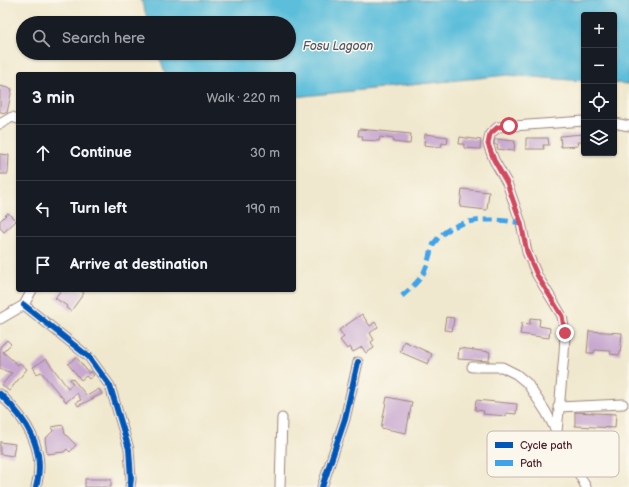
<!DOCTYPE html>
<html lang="en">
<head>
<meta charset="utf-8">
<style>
	body { margin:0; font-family:"Balsamiq Sans",sans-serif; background:#20242c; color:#f1f3f6 }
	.controls { position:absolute; right:12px; top:12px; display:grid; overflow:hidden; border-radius:4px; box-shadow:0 1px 3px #0004 }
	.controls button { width:36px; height:36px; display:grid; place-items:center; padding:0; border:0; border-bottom:1px solid #363941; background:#171b24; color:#f1f3f6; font:20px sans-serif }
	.stop { position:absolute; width:12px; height:12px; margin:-9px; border:3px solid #d1495b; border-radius:50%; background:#fff }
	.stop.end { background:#d1495b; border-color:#fff; box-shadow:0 1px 4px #0008 }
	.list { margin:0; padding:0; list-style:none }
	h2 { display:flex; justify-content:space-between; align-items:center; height:52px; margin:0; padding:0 16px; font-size:17px }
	h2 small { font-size:13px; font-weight:400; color:#9ea1a6 }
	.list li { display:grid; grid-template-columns:26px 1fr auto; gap:12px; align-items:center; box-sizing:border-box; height:56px; padding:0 16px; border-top:1px solid #363941 }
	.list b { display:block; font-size:15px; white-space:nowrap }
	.list em { font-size:13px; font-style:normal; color:#9ea1a6 }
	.icon { flex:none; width:22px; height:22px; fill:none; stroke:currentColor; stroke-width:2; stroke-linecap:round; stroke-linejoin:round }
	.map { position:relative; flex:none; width:629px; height:487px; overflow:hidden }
	.search { position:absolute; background:#171b24; box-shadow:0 1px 3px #0004; left:16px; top:16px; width:280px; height:44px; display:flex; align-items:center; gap:10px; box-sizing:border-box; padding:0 14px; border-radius:22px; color:#9ea1a6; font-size:15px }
	.panel { position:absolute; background:#171b24; box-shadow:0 1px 3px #0004; left:16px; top:72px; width:280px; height:220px; border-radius:4px }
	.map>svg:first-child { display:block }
</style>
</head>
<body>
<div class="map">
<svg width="629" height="487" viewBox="0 0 629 487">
	<rect width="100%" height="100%" fill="#fbf7ec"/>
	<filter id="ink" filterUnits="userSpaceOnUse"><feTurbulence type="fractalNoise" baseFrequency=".025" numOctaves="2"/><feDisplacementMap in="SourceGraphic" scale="8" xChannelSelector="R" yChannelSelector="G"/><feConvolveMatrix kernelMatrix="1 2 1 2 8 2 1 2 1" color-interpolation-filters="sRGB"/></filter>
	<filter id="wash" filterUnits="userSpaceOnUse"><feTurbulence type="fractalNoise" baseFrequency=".012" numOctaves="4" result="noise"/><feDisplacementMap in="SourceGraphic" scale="16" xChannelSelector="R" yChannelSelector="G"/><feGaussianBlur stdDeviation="0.9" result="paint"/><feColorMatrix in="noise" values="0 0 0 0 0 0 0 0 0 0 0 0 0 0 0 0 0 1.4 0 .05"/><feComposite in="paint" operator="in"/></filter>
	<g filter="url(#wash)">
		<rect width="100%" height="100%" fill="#f0e8ce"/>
		<polygon fill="#5bbeda" stroke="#526e82" points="141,0 629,0 629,84 614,83 614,15 584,15 584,81 507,75 294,97 294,74 165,74 158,53 289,53 289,23 149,23"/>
		<g id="blocks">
			<g fill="#c8a8d0">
				<polygon points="0,86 12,89 7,113 0,112"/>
				<polygon points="359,129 411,134 410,144 393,142 394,139 380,137 379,141 362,140 363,136 358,136"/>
				<polygon points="425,134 448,137 447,144 442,143 441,147 424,145"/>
				<polygon points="582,134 582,142 577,142 578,146 561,147 560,136"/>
				<polygon points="460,137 481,140 480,149 464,148 464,144 459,144"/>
				<polygon points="526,138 548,138 549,145 543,145 544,149 526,149"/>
				<polygon points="495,139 515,141 514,151 497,149 498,146 494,144"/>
				<polygon points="0,154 9,155 8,174 0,174"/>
				<polygon points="462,189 489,192 487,210 460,207"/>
				<polygon points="8,213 16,221 4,232 0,228 0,221"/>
				<polygon points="61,290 80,290 84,293 71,311 66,308 67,306 55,298"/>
				<polygon points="362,314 370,326 375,322 378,327 370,333 374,340 371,342 374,348 366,353 362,347 353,352 350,347 347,349 340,340 344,337 339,330"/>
				<polygon points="446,317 454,318 452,331 444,330"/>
				<polygon points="530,318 540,319 539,326 550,328 549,338 520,334 522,323 530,324"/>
				<polygon points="589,331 622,333 620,355 610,354 611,351 595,350 594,353 587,353"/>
				<polygon points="7,340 11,344 3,352 18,365 20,363 27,369 9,391 2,385 12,373 0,369 0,347"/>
				<polygon points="404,341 432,354 428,364 400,352"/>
				<polygon points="459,348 490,352 489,361 458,359"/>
				<polygon points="76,357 89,373 91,371 94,375 89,379 86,376 81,380 68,364"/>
				<polygon points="46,359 68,388 73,384 70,379 72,378 87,396 99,389 102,394 78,406 76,402 81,400 77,393 66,402 41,372 37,374 33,367"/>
				<polygon points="387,397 412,402 406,433 381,428"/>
				<polygon points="476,400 517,404 516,414 506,413 506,416 483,414 484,411 475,410"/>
				<polygon points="575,412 616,414 615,428 575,426"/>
				<polygon points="63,425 65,434 76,445 70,452 67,449 64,452 47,454 45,439 53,431 52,427"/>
				<polygon points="0,442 15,444 13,456 0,454"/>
				<rect x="85" y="479" width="26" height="8"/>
			</g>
		</g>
	</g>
	<g filter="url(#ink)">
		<use href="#blocks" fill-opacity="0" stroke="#9d847c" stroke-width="1"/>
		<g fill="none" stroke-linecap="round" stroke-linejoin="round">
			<defs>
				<g id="minor">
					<polyline points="614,123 629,126"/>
					<polyline points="0,124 12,117 18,119"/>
					<polyline points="24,305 89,357 110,386 129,449 131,479 130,487"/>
					<polyline points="0,319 24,305 32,290"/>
					<polyline points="472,367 502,367 516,374 527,383 546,412 586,487"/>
					<path d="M 0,394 C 26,419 47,449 36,487"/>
					<polyline points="558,407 623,404"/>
					<polyline points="557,432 564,354 565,333 562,316 537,275 527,252 521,223 507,183 494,160 488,144 490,134 498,127 584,121"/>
					<polyline points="280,487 282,418"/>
					<polyline points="322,487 345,419 358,362"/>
				</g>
			</defs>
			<use href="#minor" stroke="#9d847c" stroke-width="11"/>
			<use href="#minor" stroke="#fff" stroke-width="9"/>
			<path stroke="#40a2eb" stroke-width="5" stroke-dasharray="10 5" stroke-linecap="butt" d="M 402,296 C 409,290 418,282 423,274 C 429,264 429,251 435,242 C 454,216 494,218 521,223"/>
			<defs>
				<g id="cycleway">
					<polyline points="24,305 89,357 110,386 129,449 131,479 130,487"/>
					<path d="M 0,394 C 26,419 47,449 36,487"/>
					<polyline points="322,487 345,419 358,362"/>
				</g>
			</defs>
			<use href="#cycleway" stroke="#fbf7ec" stroke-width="8"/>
			<use href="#cycleway" stroke="#0057b8" stroke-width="6"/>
		</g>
	</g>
	<g fill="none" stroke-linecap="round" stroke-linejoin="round" filter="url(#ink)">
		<polyline stroke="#d1495b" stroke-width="5" points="509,126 498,127 490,134 488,144 494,160 507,183 521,223 527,252 537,275 562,316 565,333"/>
	</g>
	<g text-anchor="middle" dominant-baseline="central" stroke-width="3" stroke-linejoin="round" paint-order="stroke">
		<g font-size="12" font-style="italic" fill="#505768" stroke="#fbf7ec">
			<text x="338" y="46">Fosu Lagoon</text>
		</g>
	</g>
	<rect x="487" y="431" width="132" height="46" rx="6" fill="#fbf7ec" stroke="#c6b6b2" stroke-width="1"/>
	<rect x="495" y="442" width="18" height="6" fill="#0057b8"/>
	<rect x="495" y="460" width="18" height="6" fill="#40a2eb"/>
	<g font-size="11" fill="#4a1f2b">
		<text x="520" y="449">Cycle path</text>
		<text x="520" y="467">Path</text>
	</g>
</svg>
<div class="controls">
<button>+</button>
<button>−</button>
<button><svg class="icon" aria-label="locate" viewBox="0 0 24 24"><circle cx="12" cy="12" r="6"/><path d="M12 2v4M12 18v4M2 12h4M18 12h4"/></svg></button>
<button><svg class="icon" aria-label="layers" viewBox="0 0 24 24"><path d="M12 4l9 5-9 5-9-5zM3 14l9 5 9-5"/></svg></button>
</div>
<div class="stop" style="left:509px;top:126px"></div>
<div class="stop end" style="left:565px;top:333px"></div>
<div class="search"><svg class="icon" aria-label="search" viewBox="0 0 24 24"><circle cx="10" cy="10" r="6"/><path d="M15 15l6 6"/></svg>Search here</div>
<section class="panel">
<h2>3 min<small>Walk · 220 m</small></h2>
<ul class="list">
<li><svg class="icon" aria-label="ahead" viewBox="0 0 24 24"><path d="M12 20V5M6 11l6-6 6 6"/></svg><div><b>Continue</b></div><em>30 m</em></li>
<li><svg class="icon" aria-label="left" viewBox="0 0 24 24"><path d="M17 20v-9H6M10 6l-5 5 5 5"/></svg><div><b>Turn left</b></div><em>190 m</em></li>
<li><svg class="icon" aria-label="arrive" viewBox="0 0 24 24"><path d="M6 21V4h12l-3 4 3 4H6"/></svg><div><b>Arrive at destination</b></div></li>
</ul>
</section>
</div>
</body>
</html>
